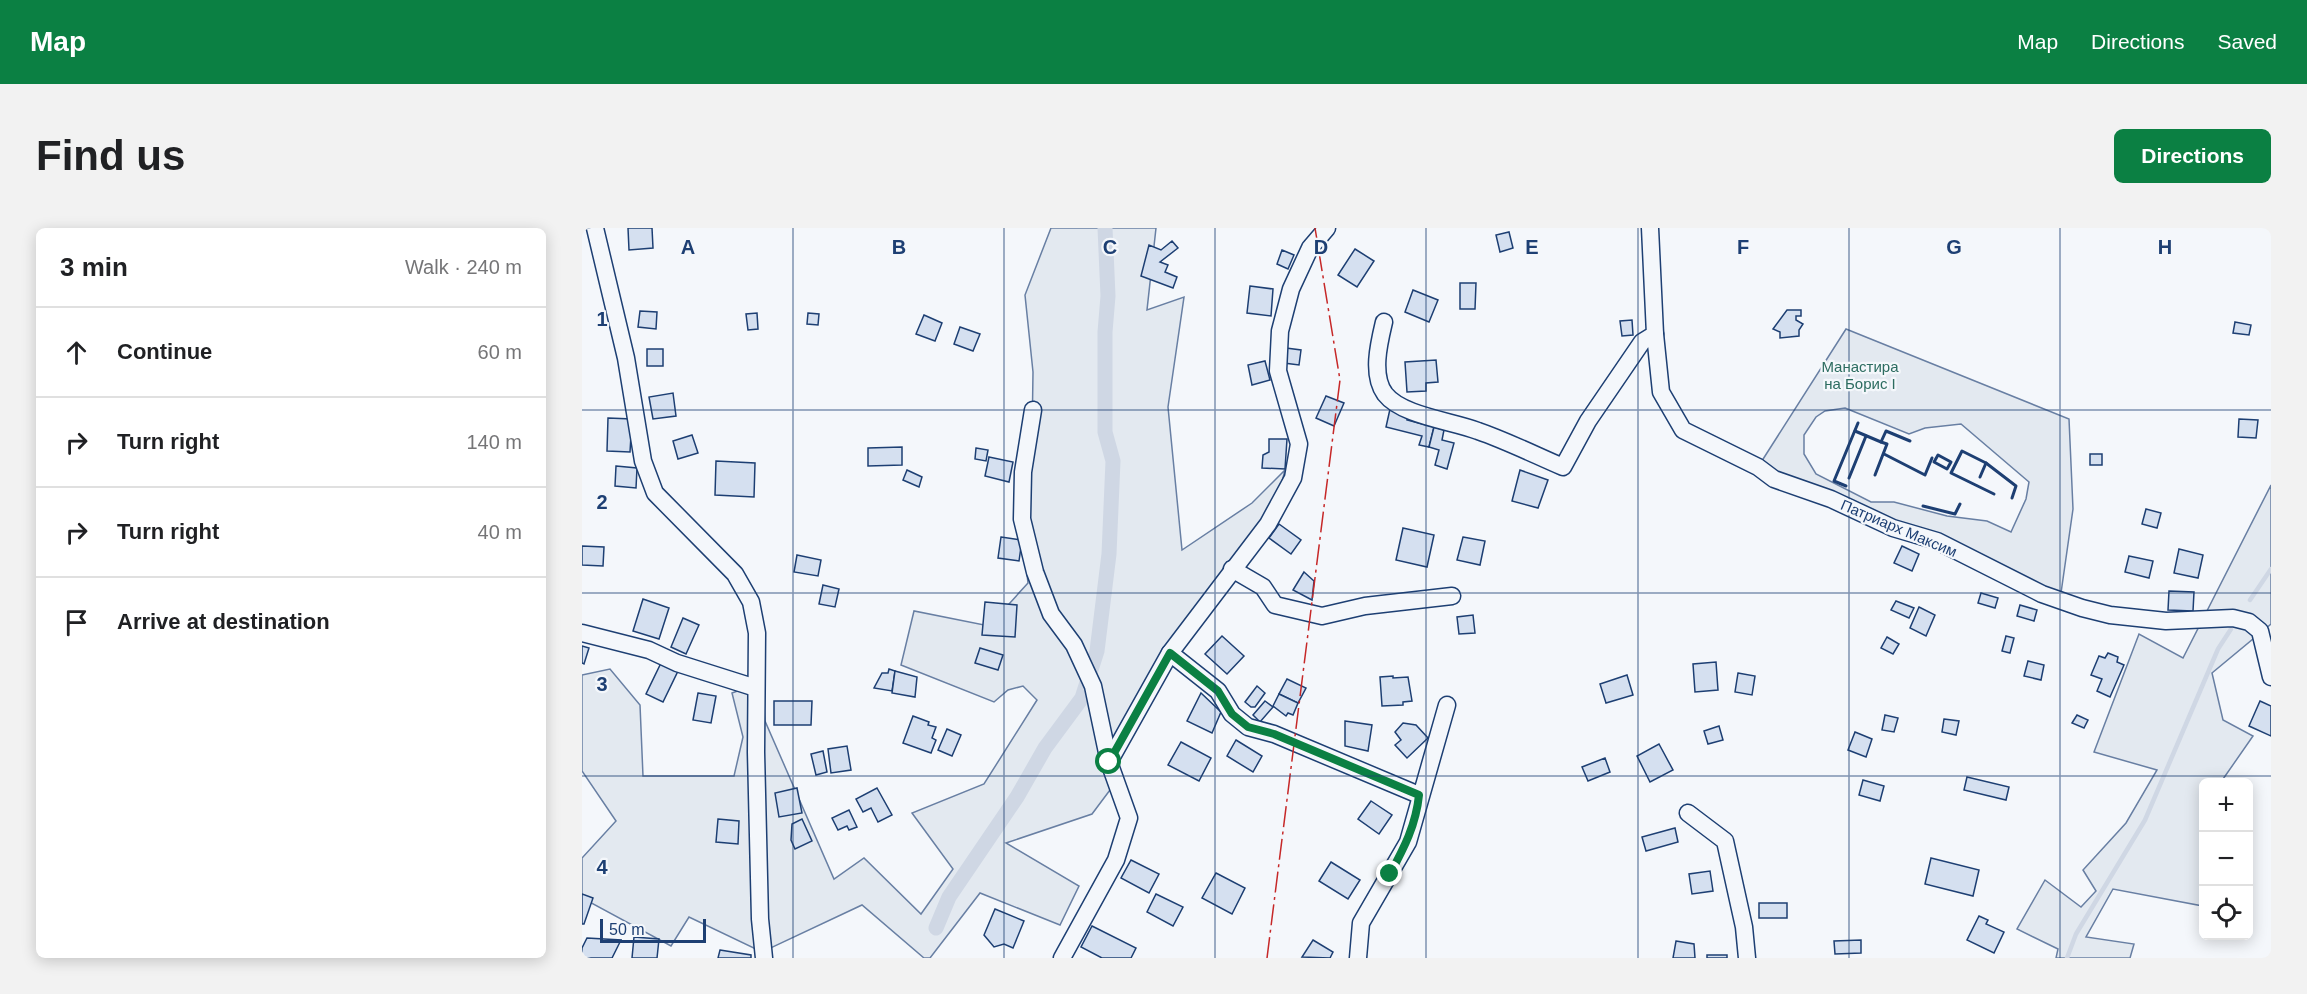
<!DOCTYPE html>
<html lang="en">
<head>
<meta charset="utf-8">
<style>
	body { margin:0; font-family:Arial,sans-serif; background:#f2f2f2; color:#202124 }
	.controls { position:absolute; right:18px; bottom:18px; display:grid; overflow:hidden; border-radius:9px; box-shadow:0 3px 15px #0003 }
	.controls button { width:54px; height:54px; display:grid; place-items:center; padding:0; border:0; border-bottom:2px solid #e0e0e0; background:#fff; color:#202124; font:30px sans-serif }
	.scale { position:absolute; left:18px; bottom:15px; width:106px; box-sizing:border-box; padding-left:6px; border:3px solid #1d3f73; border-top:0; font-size:16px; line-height:21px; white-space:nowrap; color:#1d3f73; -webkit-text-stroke:4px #f4f7fb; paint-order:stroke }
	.stop { position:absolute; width:18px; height:18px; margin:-14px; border:4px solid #0b8043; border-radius:50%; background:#fff }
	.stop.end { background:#0b8043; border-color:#fff; box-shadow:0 2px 6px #0008 }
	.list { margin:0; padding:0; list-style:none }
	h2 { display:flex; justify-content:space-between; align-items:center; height:78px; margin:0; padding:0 24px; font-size:26px }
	h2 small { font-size:20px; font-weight:400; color:#757577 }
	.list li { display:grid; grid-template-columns:39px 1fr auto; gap:18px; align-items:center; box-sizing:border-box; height:90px; padding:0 24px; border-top:2px solid #e0e0e0 }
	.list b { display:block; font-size:22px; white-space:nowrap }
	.list em { font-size:20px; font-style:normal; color:#757577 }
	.icon { flex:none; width:33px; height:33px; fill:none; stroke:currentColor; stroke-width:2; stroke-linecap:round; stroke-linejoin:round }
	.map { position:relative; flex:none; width:1689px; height:730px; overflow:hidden; border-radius:9px }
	header { display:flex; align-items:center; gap:36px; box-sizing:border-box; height:84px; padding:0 30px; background:#0b8043; color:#fff }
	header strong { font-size:28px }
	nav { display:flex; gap:33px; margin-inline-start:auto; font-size:21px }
	.intro { display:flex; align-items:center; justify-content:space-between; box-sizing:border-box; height:144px; padding:0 36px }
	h1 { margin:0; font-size:42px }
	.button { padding:15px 27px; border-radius:9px; background:#0b8043; color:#fff; font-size:21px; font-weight:700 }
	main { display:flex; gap:36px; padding:0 36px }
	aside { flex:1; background:#fff; border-radius:9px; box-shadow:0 3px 15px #0003 }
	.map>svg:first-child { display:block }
</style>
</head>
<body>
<header>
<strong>Map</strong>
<nav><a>Map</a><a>Directions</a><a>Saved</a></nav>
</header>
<div class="intro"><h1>Find us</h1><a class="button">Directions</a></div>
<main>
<aside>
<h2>3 min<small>Walk · 240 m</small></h2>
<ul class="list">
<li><svg class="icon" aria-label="ahead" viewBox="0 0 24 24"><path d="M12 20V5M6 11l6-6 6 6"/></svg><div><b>Continue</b></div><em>60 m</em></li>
<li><svg class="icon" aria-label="right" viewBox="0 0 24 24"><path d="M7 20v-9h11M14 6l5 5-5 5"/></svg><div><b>Turn right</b></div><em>140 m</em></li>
<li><svg class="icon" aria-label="right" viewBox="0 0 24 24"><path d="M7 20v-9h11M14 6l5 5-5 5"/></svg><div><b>Turn right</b></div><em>40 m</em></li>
<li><svg class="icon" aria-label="arrive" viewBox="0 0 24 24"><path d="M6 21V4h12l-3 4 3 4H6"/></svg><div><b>Arrive at destination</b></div></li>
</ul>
</aside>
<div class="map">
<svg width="1689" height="730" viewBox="0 0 1689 730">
	<rect width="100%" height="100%" fill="#f4f7fb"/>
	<g fill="#e3e9f0" stroke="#687fa3" stroke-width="1.5" fill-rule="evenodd">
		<polygon points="469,0 574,0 565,82 602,69 586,179 600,322 670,275 703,242 693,281 524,527 528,562 510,586 424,615 497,658 478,697 398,665 348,730 342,730 280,677 180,724 107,689 89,718 0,670 0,630 34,593 0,543 0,447 28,441 58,477 61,548 152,548 161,509 150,465 180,454 183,493 252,651 282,630 339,686 371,641 330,585 402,556 455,472 441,458 426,462 412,474 319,437 332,383 407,398 446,355 438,287 450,212 451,144 443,67"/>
		<path d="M 1264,101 L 1487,191 L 1491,281 L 1478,372 L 1176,239 ZM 1263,180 L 1327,206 L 1343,200 L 1379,196 L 1447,254 L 1444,271 L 1429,304 L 1405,293 L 1365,288 L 1312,274 L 1289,274 L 1234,246 L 1222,226 L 1222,207 L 1234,189 L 1243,183 Z"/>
		<polygon points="1689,257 1689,396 1630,445 1641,492 1671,508 1639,554 1622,554 1621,678 1531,661 1504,709 1552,716 1548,730 1474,730 1476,721 1435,701 1463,652 1499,679 1514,663 1501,642 1544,595 1575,542 1512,524 1557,406 1601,430"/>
	</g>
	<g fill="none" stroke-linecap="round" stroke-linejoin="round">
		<g stroke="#cfd7e4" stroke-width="4.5">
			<polyline points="1668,372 1689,341"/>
			<polyline points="1485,730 1494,706 1563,592 1636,421 1649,401"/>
		</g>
		<polyline stroke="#cfd7e4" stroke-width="15" points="354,700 367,669 435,569 463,520 500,470 515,423 527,326 531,233 523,204 523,104 526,68 523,0"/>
	</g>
	<g fill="#d5e0f0" stroke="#1d3f73" stroke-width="1.5">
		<polygon points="46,0 70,0 71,20 47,22"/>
		<polygon points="927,4 931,20 918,24 914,7"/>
		<polygon points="590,13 596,20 578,34 586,37 583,44 595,49 591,60 559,48 567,17 579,22"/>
		<polygon points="773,21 792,33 775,59 756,47"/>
		<polygon points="700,22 712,27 706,41 695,36"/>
		<polygon points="878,55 894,55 893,81 878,81"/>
		<polygon points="668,58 691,61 689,88 665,85"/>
		<polygon points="831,62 856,72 847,94 823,84"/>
		<polygon points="1205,82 1219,82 1219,88 1214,88 1214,92 1221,96 1217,102 1217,108 1198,110 1198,104 1191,101"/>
		<polygon points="58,83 75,84 74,101 56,99"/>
		<polygon points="175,85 176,101 166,102 164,86"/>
		<polygon points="226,85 237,86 236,97 225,96"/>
		<polygon points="342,87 360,95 353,113 334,106"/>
		<polygon points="1050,92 1051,107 1040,108 1038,93"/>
		<polygon points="1653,94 1669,97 1667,107 1651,105"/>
		<polygon points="378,99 398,106 391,123 372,116"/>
		<polygon points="704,120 719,122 717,137 702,135"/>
		<rect x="65" y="121" width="16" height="17"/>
		<polygon points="854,132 856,154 844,155 844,163 825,164 823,134"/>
		<polygon points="683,133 688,152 670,157 666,137"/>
		<polygon points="91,165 94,188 71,191 67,169"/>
		<polygon points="744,168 762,175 752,198 734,190"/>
		<polygon points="808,181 826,186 825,192 852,199 847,219 837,217 840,208 804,199"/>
		<polygon points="26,190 50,191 48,224 25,223"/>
		<polygon points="1657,191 1676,192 1674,210 1656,209"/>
		<polygon points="852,199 862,202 860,212 872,215 865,241 853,237 857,222 847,219"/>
		<polygon points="110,207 116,225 96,231 91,213"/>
		<polygon points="687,211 705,211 703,241 680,240 681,227 687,224"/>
		<polygon points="320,219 320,237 286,238 286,220"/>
		<polygon points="394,220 406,222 404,233 393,231"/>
		<rect x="1508" y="226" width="12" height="11"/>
		<polygon points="407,229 431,234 427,254 403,248"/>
		<polygon points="134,233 173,235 172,269 133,267"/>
		<polygon points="34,238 55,240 54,260 33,258"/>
		<polygon points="325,242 340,249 337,259 321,252"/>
		<polygon points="938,242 966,252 956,280 930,273"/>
		<polygon points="1564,281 1579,285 1575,300 1560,296"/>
		<polygon points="697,296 719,312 709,326 687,310"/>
		<polygon points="821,300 852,307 845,339 814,332"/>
		<polygon points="419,309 440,312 437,333 416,330"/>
		<polygon points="881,309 903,313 898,337 875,332"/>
		<polygon points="0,318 22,319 21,338 0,337"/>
		<polygon points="1320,318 1337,326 1330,343 1312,335"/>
		<polygon points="1597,321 1621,327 1616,350 1592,345"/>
		<polygon points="215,327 239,332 236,348 212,344"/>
		<polygon points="1547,328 1571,333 1567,350 1543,344"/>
		<polygon points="722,344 732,353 730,372 711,362"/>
		<polygon points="241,357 257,361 253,379 237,376"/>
		<polygon points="1587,363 1612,364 1611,383 1586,382"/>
		<polygon points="1399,365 1416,370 1413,380 1396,375"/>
		<polygon points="61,371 87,380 77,411 51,403"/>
		<polygon points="1314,373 1332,380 1327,390 1309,382"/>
		<polygon points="403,374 435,377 433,409 400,407"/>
		<polygon points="1438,377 1455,382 1452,393 1435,388"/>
		<polygon points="1337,379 1353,387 1344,408 1328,400"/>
		<polygon points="891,387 893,405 877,406 875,389"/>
		<polygon points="101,390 117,397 104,426 89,419"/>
		<polygon points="640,408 662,428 645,446 623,426"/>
		<polygon points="1424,408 1432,410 1428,425 1420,423"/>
		<polygon points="1305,409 1317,416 1311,426 1299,420"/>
		<polygon points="0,418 7,420 2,436 0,435"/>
		<polygon points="398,420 421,427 416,442 393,435"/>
		<polygon points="1526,425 1536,429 1535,434 1542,437 1528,469 1515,463 1520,451 1509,447 1517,428 1523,430"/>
		<polygon points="1446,433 1462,437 1459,452 1442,448"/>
		<polygon points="1134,434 1136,462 1113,464 1111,436"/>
		<polygon points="79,435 96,443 81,474 64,466"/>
		<polygon points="307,441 313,443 310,463 292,460 300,445 306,445"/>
		<polygon points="313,443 335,449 333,469 310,465"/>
		<polygon points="1156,445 1173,448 1170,467 1153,464"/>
		<polygon points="1045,447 1051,467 1024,475 1018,456"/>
		<polygon points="811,448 811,450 826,449 830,473 821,474 821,477 800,478 798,449"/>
		<polygon points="705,451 724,460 716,475 697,466"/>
		<polygon points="675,458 683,465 673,479 669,479 663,474"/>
		<polygon points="116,465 134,468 129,495 111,492"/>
		<polygon points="619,465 639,484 630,505 605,493"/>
		<polygon points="697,466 716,475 711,487 706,485 704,488 691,478"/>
		<polygon points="192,473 230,473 229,497 192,497"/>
		<polygon points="683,473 691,479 678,494 671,487"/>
		<polygon points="1678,473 1689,478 1689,508 1667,498"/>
		<polygon points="1303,487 1316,490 1312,504 1300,502"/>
		<polygon points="1495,487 1506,492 1502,500 1490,495"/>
		<polygon points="331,488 347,494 346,497 354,499 350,510 354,512 349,525 321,515"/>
		<polygon points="1362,491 1377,493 1374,507 1360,504"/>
		<polygon points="763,493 790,497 786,523 763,518"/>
		<polygon points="821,495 834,497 846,510 825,530 813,517 819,512 813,504"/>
		<polygon points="1137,498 1141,512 1126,516 1122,503"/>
		<polygon points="365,501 379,507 370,528 356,522"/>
		<polygon points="1273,504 1290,511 1284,529 1266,522"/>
		<polygon points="654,512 680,528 671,544 645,528"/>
		<polygon points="599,514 629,530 617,553 586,537"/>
		<polygon points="1077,516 1091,542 1068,554 1055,528"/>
		<polygon points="265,518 269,542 249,545 246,521"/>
		<polygon points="241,523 245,544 234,547 229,526"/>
		<polygon points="1023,530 1028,544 1006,553 1000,539"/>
		<polygon points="1385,549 1427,559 1424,572 1382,562"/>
		<polygon points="1281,552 1302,558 1298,573 1277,567"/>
		<polygon points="215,560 220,585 197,589 193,565"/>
		<polygon points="295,560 310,587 296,594 289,580 281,584 274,571"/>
		<polygon points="789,573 810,587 797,606 776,591"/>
		<polygon points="267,582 275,599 267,602 265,598 256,602 250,590"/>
		<polygon points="136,591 157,593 156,616 134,614"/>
		<polygon points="220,591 230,613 213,621 209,612 210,596"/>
		<polygon points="1093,600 1096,614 1064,623 1060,609"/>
		<polygon points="1349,630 1397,642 1391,668 1343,656"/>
		<polygon points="549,632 577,646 567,665 539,650"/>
		<polygon points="749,634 778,652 766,671 737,653"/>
		<polygon points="1128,643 1131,663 1110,666 1107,646"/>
		<polygon points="634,645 663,660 650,686 620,670"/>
		<polygon points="0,666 11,670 2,696 0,696"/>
		<polygon points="574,666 601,679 591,698 565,684"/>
		<rect x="1177" y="675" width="28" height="15"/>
		<polygon points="413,681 442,693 431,720 422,716 412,719 402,707"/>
		<polygon points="1397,688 1406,692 1404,696 1422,704 1412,725 1385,712"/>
		<polygon points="510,698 554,720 549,730 520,730 499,719"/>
		<polygon points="52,709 77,711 75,730 50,730"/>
		<polygon points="5,710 39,712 30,730 0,730 0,720"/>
		<polygon points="731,712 751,724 748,730 720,729"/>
		<polygon points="1279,712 1279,725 1253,726 1252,713"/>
		<polygon points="1094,713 1112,716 1113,730 1091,730"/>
		<polygon points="138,722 169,727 169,730 136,730"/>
		<rect x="1125" y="727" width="20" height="3"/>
	</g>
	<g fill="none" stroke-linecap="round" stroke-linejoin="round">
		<defs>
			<g id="minor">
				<polyline points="13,0 44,130 61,233 73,265 153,346 169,374 175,405 174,524 178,691 182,730"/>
				<path d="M 802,94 C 797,115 789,147 803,166 C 820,188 871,193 896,203 C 925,213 953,227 981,239 L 1006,193 L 1060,114 L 1073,106 L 1068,0"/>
				<polyline points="1073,106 1079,164 1101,202 1176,239 1192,251 1249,271 1311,300 1355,313 1460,366 1500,380 1528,387 1584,393 1651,390 1667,394 1678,403 1689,449"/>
				<polyline points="451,182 441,244 440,291 453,344 469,386 492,417 511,458 527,534 547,590 534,632 480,730"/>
				<polyline points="650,341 681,359 693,377 740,388 783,378 870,368"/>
				<polyline points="0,405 67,422 95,435 174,460"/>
				<polyline points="588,425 636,463 650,486 666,499 692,506 837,567"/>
				<polyline points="527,534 588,425 686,296 711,250 717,216 696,143 698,103 709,61 728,20 745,0"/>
				<polyline points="1106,585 1143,613 1162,699 1165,730"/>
				<polyline points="776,730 779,695 826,614 865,477"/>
			</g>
		</defs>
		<use href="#minor" stroke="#1d3f73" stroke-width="19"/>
		<use href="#minor" stroke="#f4f7fb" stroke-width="16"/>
		<g stroke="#1d3f73" stroke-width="3">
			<polyline points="1273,203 1299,214 1304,203 1328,213"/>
			<polyline points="1302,226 1343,247 1350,230"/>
			<polygon points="1356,227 1369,234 1365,241 1352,234"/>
			<polyline points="1293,247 1305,216 1299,214"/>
			<polyline points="1398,249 1404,235"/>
			<polyline points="1267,250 1284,208"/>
			<polyline points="1264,258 1252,253 1276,195"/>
			<polyline points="1412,266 1369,245 1380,223 1404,235 1434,258 1430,270"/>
			<polyline points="1341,278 1373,286 1378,276"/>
		</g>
		<polyline stroke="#c62828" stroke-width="1.5" stroke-dasharray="21 4.5 3 4.5" stroke-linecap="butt" points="685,730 758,152 733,0"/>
	</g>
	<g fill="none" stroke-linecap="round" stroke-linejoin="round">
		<path stroke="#0b8043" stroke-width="8" d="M 527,534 L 588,425 L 636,463 L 650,486 L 666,499 L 692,506 L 837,567 C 834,597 822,620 808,646"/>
	</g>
	<path fill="none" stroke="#1d3f73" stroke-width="1.5" stroke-opacity="0.55" d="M 211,0 L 211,730M 422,0 L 422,730M 633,0 L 633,730M 844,0 L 844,730M 1056,0 L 1056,730M 1267,0 L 1267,730M 1478,0 L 1478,730M 0,182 L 1689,182M 0,365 L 1689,365M 0,548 L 1689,548"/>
	<g text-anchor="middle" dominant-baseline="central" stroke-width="4.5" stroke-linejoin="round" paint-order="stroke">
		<g font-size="15" fill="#2c6c60" stroke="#f4f7fb">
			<text x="1278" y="138">Манастира<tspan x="1278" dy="17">на Борис І</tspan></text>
		</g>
		<g font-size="15" fill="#1d3f73" stroke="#f4f7fb">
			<text transform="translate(1317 300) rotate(23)">Патриарх Максим</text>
		</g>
	</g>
	<g font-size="20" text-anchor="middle" font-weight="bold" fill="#1d3f73" stroke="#f4f7fb" stroke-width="4.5" stroke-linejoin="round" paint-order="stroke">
		<text x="106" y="26">A</text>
		<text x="317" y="26">B</text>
		<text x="528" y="26">C</text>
		<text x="739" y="26">D</text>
		<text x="950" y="26">E</text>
		<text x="1161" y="26">F</text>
		<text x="1372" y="26">G</text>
		<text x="1583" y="26">H</text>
		<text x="20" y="98">1</text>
		<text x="20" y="281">2</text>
		<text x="20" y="463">3</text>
		<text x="20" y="646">4</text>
	</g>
</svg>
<div class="controls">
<button>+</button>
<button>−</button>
<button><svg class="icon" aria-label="locate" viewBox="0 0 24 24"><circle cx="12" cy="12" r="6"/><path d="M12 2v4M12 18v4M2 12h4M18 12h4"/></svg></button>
</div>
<div class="scale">50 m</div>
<div class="stop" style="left:527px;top:534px"></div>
<div class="stop end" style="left:808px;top:646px"></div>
</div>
</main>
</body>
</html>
